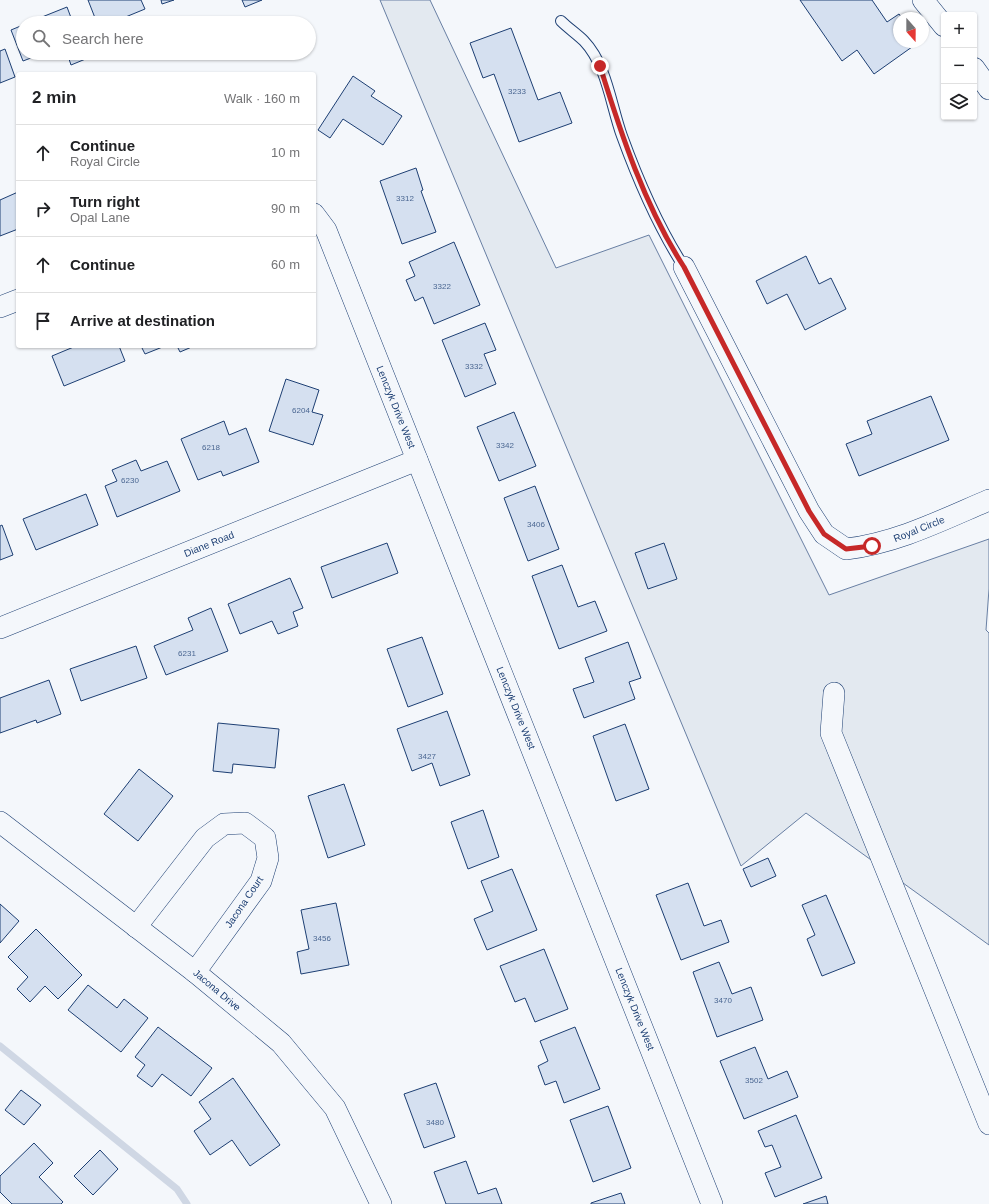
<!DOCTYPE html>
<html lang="en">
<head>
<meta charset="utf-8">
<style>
	body { margin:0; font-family:Helvetica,sans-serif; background:#f2f2f2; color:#202124 }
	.controls { position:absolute; right:12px; top:12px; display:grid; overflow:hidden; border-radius:4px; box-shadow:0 1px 3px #0004 }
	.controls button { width:36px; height:36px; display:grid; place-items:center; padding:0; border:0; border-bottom:1px solid #e0e0e0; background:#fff; color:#202124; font:20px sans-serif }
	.compass { position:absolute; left:893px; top:12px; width:36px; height:36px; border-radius:50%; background:#fff; box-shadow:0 1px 3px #0004; rotate:159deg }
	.stop { position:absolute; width:12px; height:12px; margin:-9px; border:3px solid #c62828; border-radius:50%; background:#fff }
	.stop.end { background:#c62828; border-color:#fff; box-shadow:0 1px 4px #0008 }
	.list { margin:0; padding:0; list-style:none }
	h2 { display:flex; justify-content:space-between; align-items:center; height:52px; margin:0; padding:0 16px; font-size:17px }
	h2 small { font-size:13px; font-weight:400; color:#757577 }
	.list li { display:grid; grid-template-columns:26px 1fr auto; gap:12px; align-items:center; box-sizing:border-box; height:56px; padding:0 16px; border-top:1px solid #e0e0e0 }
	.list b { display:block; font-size:15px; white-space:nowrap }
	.list p { margin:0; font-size:13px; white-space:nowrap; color:#757577 }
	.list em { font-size:13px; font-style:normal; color:#757577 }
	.icon { flex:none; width:22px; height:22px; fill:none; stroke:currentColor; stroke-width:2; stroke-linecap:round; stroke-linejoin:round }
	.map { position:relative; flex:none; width:989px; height:1204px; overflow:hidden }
	.search { position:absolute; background:#fff; box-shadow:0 1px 3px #0004; left:16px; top:16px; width:300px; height:44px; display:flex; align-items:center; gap:10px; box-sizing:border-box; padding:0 14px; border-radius:22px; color:#757577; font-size:15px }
	.panel { position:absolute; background:#fff; box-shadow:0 1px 3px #0004; left:16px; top:72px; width:300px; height:276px; border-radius:4px }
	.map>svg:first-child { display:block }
</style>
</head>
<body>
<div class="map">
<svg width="989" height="1204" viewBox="0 0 989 1204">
	<rect width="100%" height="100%" fill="#f4f7fb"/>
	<polygon fill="#e3e9f0" stroke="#687fa3" points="380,0 430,0 556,268 649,235 829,595 989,539 989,589 986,630 989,633 989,945 806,813 741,866"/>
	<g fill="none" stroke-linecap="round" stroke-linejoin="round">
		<polyline stroke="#cfd7e4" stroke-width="7" points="0,1046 177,1189 187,1204"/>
	</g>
	<g fill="#d5e0f0" stroke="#1d3f73">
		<polygon points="88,0 141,0 145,9 111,23 97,23"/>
		<polygon points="161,0 174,0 162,4"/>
		<polygon points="242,0 262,0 245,7"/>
		<polygon points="800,0 872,0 887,22 899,14 902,18 899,18 899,42 919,42 874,74 857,50 842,61"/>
		<polygon points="67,7 73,23 27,23"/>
		<polygon points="23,25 23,53 44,53 23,61 11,30"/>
		<polygon points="511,28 538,100 560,92 572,123 519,142 494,74 483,78 470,43"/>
		<polygon points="5,49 15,77 0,83 0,51"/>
		<polygon points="67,53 86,53 88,58 71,65"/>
		<polygon points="353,76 375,91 371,96 402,116 383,145 343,119 330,138 318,130"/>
		<polygon points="416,168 423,190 421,191 436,232 402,244 380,181"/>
		<polygon points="18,192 18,229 0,236 0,200"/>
		<polygon points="454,242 480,305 434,324 423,297 415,301 406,280 415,276 409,262"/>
		<polygon points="806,256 819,284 831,278 846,309 805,330 787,294 767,304 756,281"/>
		<polygon points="485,323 496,350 484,354 496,384 465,397 442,340"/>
		<polygon points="76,346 119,346 125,361 64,386 52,356"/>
		<polygon points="141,346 165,346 145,354"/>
		<polygon points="177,346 194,346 180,352"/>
		<polygon points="286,379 319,390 312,412 323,415 313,445 269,431"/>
		<polygon points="931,396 949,440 859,476 846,444 872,434 867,421"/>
		<polygon points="514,412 536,466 499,481 477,427"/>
		<polygon points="224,421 229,435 246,428 259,462 223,476 221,471 198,480 181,439"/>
		<polygon points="136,460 141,471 167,461 180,491 117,517 105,486 117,481 112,470"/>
		<polygon points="535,486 559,549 528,561 504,498"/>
		<polygon points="86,494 98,525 36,550 23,519"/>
		<polygon points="2,525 13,555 0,560 0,526"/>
		<polygon points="387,543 398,573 332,598 321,567"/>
		<polygon points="664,543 677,579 648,589 635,553"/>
		<polygon points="562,565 578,607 595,601 607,631 559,649 532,576"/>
		<polygon points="290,578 303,608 293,612 298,626 278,634 272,621 240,634 228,604"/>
		<polygon points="211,608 228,651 166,675 154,646 193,630 188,618"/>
		<polygon points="422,637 443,694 408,707 387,649"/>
		<polygon points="628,642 641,678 629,682 635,699 584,718 573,689 594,682 585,658"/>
		<polygon points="136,646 147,678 81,701 70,669"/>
		<polygon points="49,680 61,714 37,723 36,720 0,733 0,698"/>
		<polygon points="447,711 470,775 440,786 432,763 412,771 397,729"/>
		<polygon points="218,723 279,729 275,768 233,764 232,773 213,771"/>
		<polygon points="625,724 649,789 616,801 593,736"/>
		<polygon points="139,769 173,796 138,841 104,814"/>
		<polygon points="344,784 365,845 328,858 308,796"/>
		<polygon points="483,810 499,857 468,869 451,822"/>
		<polygon points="768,858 776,876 751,887 743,869"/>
		<polygon points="512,869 537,930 487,950 474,919 493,911 481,881"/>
		<polygon points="688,883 704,926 721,920 729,942 681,960 656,895"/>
		<polygon points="826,895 855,963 822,976 807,939 815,935 802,905"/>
		<polygon points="336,903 349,965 301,974 297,952 309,949 301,910"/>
		<polygon points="0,904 19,921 0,943"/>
		<polygon points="36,929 82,975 58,999 45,986 30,1002 17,989 28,977 8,957"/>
		<polygon points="544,949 568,1009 535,1022 525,998 515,1002 500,966"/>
		<polygon points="719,962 732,994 751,987 763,1020 717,1037 693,972"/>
		<polygon points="88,985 117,1008 124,999 148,1018 121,1052 68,1010"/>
		<polygon points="158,1027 212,1068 191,1096 162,1074 152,1087 137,1076 145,1065 135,1057"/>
		<polygon points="575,1027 600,1089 564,1103 556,1081 545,1085 538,1066 548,1061 540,1041"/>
		<polygon points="755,1047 768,1079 787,1071 798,1097 744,1119 720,1061"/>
		<polygon points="233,1078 280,1145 250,1166 232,1140 210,1155 194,1131 211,1119 199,1102"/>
		<polygon points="436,1083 455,1137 424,1148 404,1094"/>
		<polygon points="21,1090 41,1105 24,1125 5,1110"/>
		<polygon points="608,1106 631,1168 593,1182 570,1120"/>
		<polygon points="796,1115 822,1178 775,1197 765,1173 781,1167 772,1145 765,1147 758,1131"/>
		<polygon points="34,1143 53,1163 39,1177 63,1202 61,1204 12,1204 0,1192 0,1176"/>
		<polygon points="100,1150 118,1169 93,1195 74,1176"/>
		<polygon points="466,1161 478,1194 496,1188 502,1204 446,1204 434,1172"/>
		<polygon points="621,1193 625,1204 591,1204 591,1203"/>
		<polygon points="826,1196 828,1204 803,1204"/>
	</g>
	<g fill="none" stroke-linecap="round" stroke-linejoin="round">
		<defs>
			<path id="lane" d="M 561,21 C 568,28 577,34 584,41 C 607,65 611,106 622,136 C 638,180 659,228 684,267"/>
			<g id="street">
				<polyline points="923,0 944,26"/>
				<polyline points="974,68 989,89"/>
				<polyline points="314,214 326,230 712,1204"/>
				<path d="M 684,267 L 809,511 L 824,534 L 846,549 C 897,543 942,520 989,500"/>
				<polyline points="0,307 18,300"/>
				<polyline points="0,628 417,460"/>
				<polyline points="834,693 831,733 989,1124"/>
				<polyline points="0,822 195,972 281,1043 335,1108 381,1204"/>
				<polyline points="136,927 205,838 224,824 245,823 265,838 268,858 261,881 195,972"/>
			</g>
		</defs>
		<use href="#lane" stroke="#1d3f73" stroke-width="12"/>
		<use href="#street" stroke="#1d3f73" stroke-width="22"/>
		<use href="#lane" stroke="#f4f7fb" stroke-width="10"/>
		<use href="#street" stroke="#f4f7fb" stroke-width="21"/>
	</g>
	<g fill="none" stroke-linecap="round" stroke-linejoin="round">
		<path stroke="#c62828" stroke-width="5" d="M 600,66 C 621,134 645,207 684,267 L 809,511 L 824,534 L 846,549 L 872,546"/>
	</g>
	<g text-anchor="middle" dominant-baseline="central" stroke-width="3" stroke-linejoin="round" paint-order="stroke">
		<g font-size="8" fill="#4b6792">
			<text x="517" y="91">3233</text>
			<text x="405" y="198">3312</text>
			<text x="442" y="286">3322</text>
			<text x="474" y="366">3332</text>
			<text x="301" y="410">6204</text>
			<text x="505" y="445">3342</text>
			<text x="211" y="447">6218</text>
			<text x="130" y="480">6230</text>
			<text x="536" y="524">3406</text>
			<text x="187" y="653">6231</text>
			<text x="427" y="756">3427</text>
			<text x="322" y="938">3456</text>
			<text x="723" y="1000">3470</text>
			<text x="754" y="1080">3502</text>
			<text x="435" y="1122">3480</text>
		</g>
		<g font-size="10" fill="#1d3f73" stroke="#f4f7fb">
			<text transform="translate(396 407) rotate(68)">Lenczyk Drive West</text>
			<text transform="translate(919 529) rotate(-22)">Royal Circle</text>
			<text transform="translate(209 544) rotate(-22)">Diane Road</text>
			<text transform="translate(516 708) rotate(68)">Lenczyk Drive West</text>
			<text transform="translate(244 902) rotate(-56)">Jacona Court</text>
			<text transform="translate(217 990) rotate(40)">Jacona Drive</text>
			<text transform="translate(635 1009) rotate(68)">Lenczyk Drive West</text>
		</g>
	</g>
</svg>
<div class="controls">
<button>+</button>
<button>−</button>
<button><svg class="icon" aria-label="layers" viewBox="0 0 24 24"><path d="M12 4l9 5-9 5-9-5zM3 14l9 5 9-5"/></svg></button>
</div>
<svg class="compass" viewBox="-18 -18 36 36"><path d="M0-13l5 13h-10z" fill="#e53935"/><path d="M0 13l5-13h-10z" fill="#757577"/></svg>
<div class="stop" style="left:872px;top:546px"></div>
<div class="stop end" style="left:600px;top:66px"></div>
<div class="search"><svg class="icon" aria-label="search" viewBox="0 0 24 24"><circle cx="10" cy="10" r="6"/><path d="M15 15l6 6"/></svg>Search here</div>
<section class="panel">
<h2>2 min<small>Walk · 160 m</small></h2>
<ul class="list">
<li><svg class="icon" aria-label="ahead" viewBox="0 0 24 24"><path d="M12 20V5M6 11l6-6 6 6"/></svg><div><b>Continue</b><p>Royal Circle</p></div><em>10 m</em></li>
<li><svg class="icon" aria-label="right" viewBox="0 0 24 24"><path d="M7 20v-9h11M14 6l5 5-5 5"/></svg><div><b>Turn right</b><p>Opal Lane</p></div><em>90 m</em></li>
<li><svg class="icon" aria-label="ahead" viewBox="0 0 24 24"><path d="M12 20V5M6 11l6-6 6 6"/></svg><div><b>Continue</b></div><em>60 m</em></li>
<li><svg class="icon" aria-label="arrive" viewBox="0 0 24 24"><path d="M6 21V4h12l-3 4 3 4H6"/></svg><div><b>Arrive at destination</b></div></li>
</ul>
</section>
</div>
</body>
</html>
